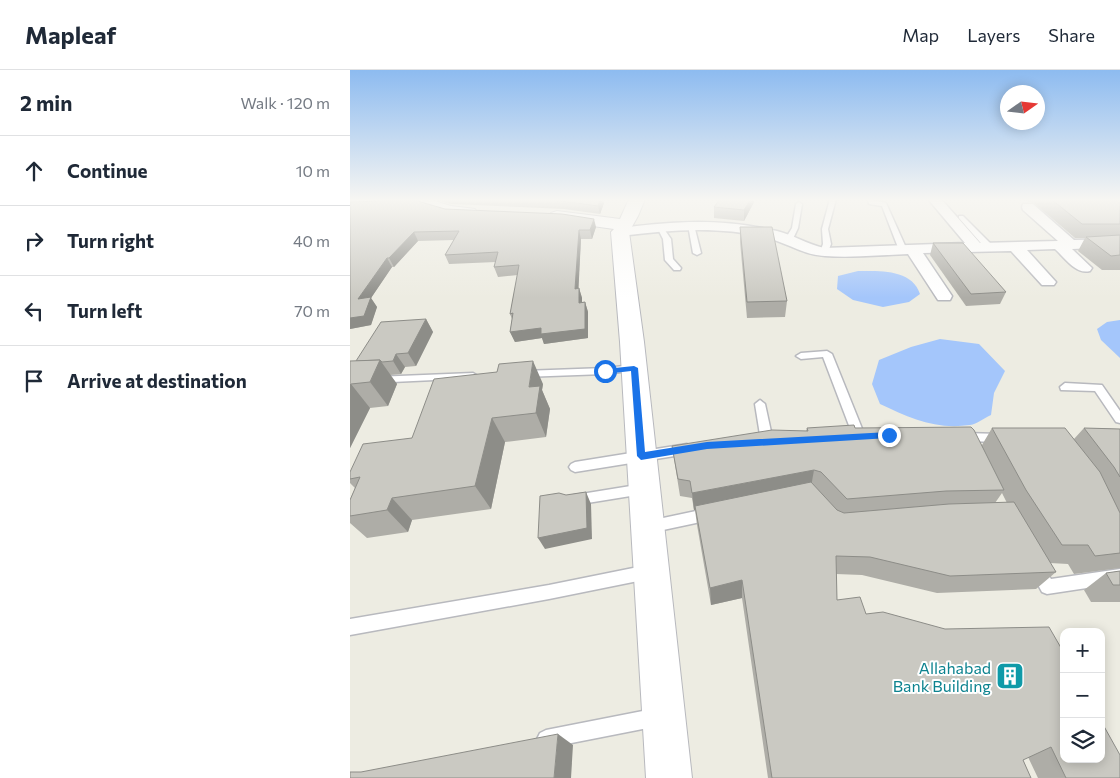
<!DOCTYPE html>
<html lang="en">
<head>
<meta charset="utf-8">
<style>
	body { margin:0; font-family:Commissioner,sans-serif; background:#f2f2f3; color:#1f2937 }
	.controls { position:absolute; right:15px; bottom:15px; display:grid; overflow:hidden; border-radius:10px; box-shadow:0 2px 12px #0003 }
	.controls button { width:45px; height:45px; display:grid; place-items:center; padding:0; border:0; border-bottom:1px solid #e0e1e3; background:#fff; color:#1f2937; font:25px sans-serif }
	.compass { position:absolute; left:650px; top:15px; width:45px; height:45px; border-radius:50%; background:#fff; box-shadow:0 2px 12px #0003; rotate:76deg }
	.stop { position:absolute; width:15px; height:15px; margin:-11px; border:4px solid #1a73e8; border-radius:50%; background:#fff }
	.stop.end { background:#1a73e8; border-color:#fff; box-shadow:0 1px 5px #0008 }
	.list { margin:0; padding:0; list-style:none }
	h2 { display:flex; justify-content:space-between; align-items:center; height:65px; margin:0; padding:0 20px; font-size:21px }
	h2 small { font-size:16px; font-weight:400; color:#747a83 }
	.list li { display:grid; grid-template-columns:32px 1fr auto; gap:15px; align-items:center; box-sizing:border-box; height:70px; padding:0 20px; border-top:1px solid #e0e1e3 }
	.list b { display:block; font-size:19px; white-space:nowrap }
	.list em { font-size:16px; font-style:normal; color:#747a83 }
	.icon { flex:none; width:28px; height:28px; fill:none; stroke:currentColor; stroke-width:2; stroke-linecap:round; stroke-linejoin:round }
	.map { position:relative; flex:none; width:770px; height:708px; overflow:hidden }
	header { display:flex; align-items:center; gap:30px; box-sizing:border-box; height:70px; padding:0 25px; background:#fff; border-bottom:1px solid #e0e1e3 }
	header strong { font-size:24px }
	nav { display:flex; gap:28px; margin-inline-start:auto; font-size:18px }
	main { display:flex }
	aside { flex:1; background:#fff }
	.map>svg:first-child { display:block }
</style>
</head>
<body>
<header>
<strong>Mapleaf</strong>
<nav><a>Map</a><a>Layers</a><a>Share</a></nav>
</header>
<main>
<aside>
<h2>2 min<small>Walk · 120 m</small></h2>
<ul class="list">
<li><svg class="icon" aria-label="ahead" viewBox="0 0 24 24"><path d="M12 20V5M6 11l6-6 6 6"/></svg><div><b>Continue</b></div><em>10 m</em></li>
<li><svg class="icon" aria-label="right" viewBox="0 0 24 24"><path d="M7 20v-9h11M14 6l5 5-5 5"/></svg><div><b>Turn right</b></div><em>40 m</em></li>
<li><svg class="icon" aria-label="left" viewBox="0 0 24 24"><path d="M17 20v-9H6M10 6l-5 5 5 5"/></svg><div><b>Turn left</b></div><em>70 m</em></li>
<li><svg class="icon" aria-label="arrive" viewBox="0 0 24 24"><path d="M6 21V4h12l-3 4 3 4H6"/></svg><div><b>Arrive at destination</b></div></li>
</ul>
</aside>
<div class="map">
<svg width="770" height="708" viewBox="0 0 770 708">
	<rect width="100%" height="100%" fill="#edece2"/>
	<g fill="#a4c6fb">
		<path d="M 508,201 C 530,201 562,199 570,224 L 559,232 L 533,237 L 503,230 L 487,219 L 488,206 Z"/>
		<polygon points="770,250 770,288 751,270 747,259 757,252"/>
		<path d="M 590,269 L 629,274 L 655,301 L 644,323 L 641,345 C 634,348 627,354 620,355 C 585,360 560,348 530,334 L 522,314 L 529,290 L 561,277 Z"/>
	</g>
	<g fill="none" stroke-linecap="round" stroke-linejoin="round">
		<defs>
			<g id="service">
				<polygon points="480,129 486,129 478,159 481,174 478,182 474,184 470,182 473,174 472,159"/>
				<polygon points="518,129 536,133 557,180 556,182 549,180 532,136 519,134"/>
				<polygon points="449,132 452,134 448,158 441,173 435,173 434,171 442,158 446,134"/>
				<polygon points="609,146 613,146 642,175 642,179 636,179 609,148"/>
				<polygon points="341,153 344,155 351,183 347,185 343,183 338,155"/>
				<polygon points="308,156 312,156 321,169 323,189 331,198 330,200 324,200 315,190 313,169 307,157"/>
				<polygon points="477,281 482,284 515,366 513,369 505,369 503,366 473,287 451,289 446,286 451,283"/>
				<polygon points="284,295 289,298 288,300 255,304 173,307 168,304 173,301 255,298"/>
				<polygon points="123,303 128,306 127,308 0,314 0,308"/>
				<polygon points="715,313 752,315 770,341 770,353 766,352 745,321 711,320 710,317"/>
				<polygon points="410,330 415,334 423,371 421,374 413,374 411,371 405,334"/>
				<polygon points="614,363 651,364 655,365 657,368 655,371 651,372 614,371 610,370 608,367 610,364"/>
				<polygon points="337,374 341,376 343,379 341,382 337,384 225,402 221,400 219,397 221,394 225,392"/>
				<polygon points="293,414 297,415 299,419 297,423 293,424 225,435 220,434 219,430 220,426 225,425"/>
				<polygon points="360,438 365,440 367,444 365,448 360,450 299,463 294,461 292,457 294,453 299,451"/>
				<polygon points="687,493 692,495 701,509 770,499 770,513 697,524 692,522 680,500 682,495"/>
				<polygon points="298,495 303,497 305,502 303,507 298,509 199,529 0,565 0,549 199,515"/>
				<polygon points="308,638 314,641 317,647 314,653 308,656 196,678 190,675 187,669 190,663 196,660"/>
			</g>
			<path id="minor" d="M 578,129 L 591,129 L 630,173 L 708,171 L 673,140 L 672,137 L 673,134 L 683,134 L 724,170 L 770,169 L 770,177 L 722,179 L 742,198 L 740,201 C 726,205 715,188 705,179 L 677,180 L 706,212 L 704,215 L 692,215 L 661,181 L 573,183 L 602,226 L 600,230 L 588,230 L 558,184 C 531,185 502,188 475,186 C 454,185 439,174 421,169 C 371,155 321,160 270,166 L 263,162 L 270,158 C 327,151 370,148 427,161 C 443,165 457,174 474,178 L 615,173 Z"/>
			<g id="tertiary">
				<path d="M 0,129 L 78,129 L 101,136 L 125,139 L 127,142 L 125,145 C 102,151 88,138 67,136 C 47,133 21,138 0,139 Z"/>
				<polygon points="279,129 295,129 288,146 279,162 294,272 342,708 296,708 270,272 261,162 264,159 207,151 201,149 199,146 201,143 207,141 270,149"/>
			</g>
		</defs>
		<use href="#service" stroke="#b8b9be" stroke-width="3"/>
		<use href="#minor" stroke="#b8b9be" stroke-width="3"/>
		<use href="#tertiary" stroke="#b8b9be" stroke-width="2"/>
		<use href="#service" fill="#fff" fill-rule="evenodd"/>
		<use href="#minor" fill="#fff" fill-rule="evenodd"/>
		<use href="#tertiary" fill="#fff" fill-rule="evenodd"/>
	</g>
	<g fill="#aeada7" fill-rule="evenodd">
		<polygon points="84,129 253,129 254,133 250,144 214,139 101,134"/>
		<polygon points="675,129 770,129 770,200 752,200 728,181 735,168 725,168 684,133 677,131"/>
		<polygon points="0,132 95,139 246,157 242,169 231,169 228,219 229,218 232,228 232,232 235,232 238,242 238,268 194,274 192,268 165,272 160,262 162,249 160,244 168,205 148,207 144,197 146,192 99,194 95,185 104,170 68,171 44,197 42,197 21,228 27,237 21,255 0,259"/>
		<polygon points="404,132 394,151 364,148 364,137"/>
		<polygon points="390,157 437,231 435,247 397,248 390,172"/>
		<polygon points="583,173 656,222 650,234 616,236 580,185"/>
		<polygon points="76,249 83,262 66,296 55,297 51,304 40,305 47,314 38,336 20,338 0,378 0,291 6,291"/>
		<polygon points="193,314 192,320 200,339 196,367 155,372 141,439 62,450 58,462 17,468 0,453 0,430 5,418 0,413 0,402 62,368"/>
		<path d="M 457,358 L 632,375 L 642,358 L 724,369 L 734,358 L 770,359 L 770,498 L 724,504 L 718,494 L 700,493 L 706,502 L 686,519 L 587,523 L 512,505 L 486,504 L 487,530 L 516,544 L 770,708 L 688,708 L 678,687 L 673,690 L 681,708 L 418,708 L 392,528 L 361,535 L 347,455 L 345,440 L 344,440 L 342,428 L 330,426 L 322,376 L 456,361 ZM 652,423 L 657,433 L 645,433 Z"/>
		<polygon points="770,501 770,532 741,532 734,520 756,503"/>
	</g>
	<g fill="#8d8d88">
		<polygon points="250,129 253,129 254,133 250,144 248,136"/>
		<polygon points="401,129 404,129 404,132 394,151 394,140"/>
		<polygon points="244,149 246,157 242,169 240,160"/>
		<polygon points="229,160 231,169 228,228 225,219"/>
		<polygon points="64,162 68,171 44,197 39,188"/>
		<polygon points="37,188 42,197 21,228 27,237 21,255 0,259 0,248 8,229"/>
		<polygon points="229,218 232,228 232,242 229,233"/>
		<polygon points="235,232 238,242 238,268 194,274 192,268 165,272 160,262"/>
		<polygon points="76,249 83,262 66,296 58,283"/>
		<polygon points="46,284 55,297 51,304 43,291"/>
		<polygon points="30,290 47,314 38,336 20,312"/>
		<polygon points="183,291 193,314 192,320 200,339 196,367 186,343 179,317"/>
		<polygon points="1,314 20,338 0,378 0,315"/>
		<polygon points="142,348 155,372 141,439 125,416"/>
		<polygon points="464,400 461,417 344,440 342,423"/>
		<polygon points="236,422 241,434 242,469 195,479 188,468"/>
		<polygon points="42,428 62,450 58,462 37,440"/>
		<polygon points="392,510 392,528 361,535 360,518"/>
		<polygon points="208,664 223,675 221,708 204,708"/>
	</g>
	<g fill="#cac9c2" stroke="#8d8d88">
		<polygon points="168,129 250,129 248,136 212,131"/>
		<polygon points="370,129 401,129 394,140 364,137"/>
		<polygon points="701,129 770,129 770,154 732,154"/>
		<polygon points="64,130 95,139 212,144 244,149 240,160 229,160 225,219 229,218 229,233 235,232 235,259 191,264 191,258 160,262 163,243 160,244 169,195 144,197 148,182 95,185 109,161 64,162 39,188 37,188 8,229 21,227 14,246 0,248 0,132"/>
		<polygon points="390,157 422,157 437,231 397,232"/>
		<polygon points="770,165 770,185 761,186 736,167"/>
		<polygon points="583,173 613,173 656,222 621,224"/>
		<polygon points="76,249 58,283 46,284 43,291 32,292 30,290 6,291 31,252"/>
		<polygon points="30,290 20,312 1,314 0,315 0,291"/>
		<polygon points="183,291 179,317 190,316 186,343 142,348 125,416 42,428 37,440 0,446 0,430 10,407 0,409 0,402 13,374 62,368 84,309 147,302 149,294"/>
		<polygon points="504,355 505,358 621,357 624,360 654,420 596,421 497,429 471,402 464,400 342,423 340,411 328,409 322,376 422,360 458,361 457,358"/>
		<polygon points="642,358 715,358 750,402 770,443 770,483 745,486 738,475 712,475 676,420"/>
		<polygon points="734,358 770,359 770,407 764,397"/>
		<polygon points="461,412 487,440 494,443 599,434 664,432 706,502 600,506 520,487 486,486 487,530 510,527 516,544 533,542 595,559 699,557 714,583 714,689 751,689 751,651 770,685 770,708 716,708 701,677 673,690 681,708 422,708 392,510 360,518 345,436"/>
		<polygon points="236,422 237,458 188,468 190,426 209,423 216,425"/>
		<polygon points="770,501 770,515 763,515 756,503"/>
		<polygon points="208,664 204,708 0,708 0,702 11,702"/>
	</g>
	<linearGradient id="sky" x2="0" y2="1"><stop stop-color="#8dbbf0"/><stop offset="0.57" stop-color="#f7f6f2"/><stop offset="1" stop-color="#f7f6f2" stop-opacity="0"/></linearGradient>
	<rect width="770" height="228" fill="url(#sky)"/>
	<polygon fill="#1a73e8" points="284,296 288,298 295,382 357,372 539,362 544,365 539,368 357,379 291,390 287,386 281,301 255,304 252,301 255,299"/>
	<defs>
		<symbol id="building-square" viewBox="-11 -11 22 22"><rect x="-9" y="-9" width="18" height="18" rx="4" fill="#0f9aa8" stroke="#fff"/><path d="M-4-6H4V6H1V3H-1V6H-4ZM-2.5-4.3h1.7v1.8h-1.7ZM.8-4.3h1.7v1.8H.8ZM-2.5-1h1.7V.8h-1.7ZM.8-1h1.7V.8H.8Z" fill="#fff"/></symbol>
	</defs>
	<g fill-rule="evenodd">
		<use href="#building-square" x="644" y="590" width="32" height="32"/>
	</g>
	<g text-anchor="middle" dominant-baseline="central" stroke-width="4" stroke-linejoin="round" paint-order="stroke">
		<g font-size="16" fill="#0d838f" stroke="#fff" text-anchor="end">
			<text x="641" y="597">Allahabad<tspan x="641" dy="18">Bank Building</tspan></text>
		</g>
	</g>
</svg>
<div class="controls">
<button>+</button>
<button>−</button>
<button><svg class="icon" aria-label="layers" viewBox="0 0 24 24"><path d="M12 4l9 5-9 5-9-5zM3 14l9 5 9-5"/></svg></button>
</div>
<svg class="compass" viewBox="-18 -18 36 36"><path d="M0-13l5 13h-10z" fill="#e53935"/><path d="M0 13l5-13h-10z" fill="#747a83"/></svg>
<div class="stop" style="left:255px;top:301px"></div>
<div class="stop end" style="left:539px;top:365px"></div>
</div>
</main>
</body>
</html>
